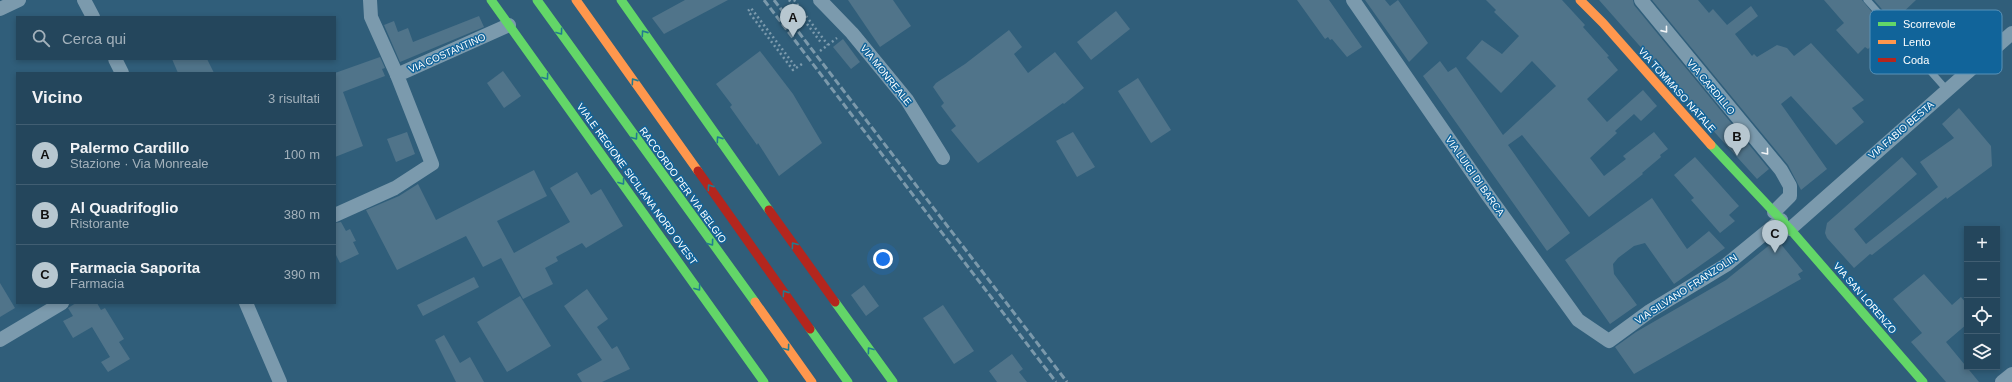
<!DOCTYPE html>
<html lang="it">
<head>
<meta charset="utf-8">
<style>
	body { margin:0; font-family:Helvetica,sans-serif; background:#2c4d62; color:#f1f3f6 }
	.controls { position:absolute; right:12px; bottom:12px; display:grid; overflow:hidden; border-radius:0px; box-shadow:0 2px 6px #0003 }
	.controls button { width:36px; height:36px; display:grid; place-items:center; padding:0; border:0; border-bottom:1px solid #415e72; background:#24465c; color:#f1f3f6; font:20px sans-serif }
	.you { position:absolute; left:883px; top:259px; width:14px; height:14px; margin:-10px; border:3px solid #fff; border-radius:50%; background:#1a73e8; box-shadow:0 0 0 6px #1a73e833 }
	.badge { display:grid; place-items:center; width:26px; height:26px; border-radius:50%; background:#b7c7d0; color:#111; font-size:13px; font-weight:700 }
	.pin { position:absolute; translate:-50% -33px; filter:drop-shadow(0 1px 2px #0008) }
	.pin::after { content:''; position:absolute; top:21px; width:14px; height:12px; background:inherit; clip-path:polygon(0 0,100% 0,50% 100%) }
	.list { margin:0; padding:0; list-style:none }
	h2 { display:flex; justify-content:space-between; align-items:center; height:52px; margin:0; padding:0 16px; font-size:17px }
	h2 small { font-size:13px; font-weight:400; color:#a3b1bb }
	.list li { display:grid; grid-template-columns:26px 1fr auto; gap:12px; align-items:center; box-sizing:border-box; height:60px; padding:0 16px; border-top:1px solid #415e72 }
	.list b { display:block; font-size:15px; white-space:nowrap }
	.list p { margin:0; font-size:13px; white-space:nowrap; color:#a3b1bb }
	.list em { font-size:13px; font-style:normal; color:#a3b1bb }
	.icon { flex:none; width:22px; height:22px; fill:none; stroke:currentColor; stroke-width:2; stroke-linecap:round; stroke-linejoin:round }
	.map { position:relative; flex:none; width:2012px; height:382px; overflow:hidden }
	.search { position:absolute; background:#24465c; box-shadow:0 2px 6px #0003; left:16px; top:16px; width:320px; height:44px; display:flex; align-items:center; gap:10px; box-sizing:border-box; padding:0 14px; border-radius:0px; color:#a3b1bb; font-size:15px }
	.panel { position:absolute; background:#24465c; box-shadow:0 2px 6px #0003; left:16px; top:72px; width:320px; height:232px; border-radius:0px }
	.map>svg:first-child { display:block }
</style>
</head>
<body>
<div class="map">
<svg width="2012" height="382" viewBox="0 0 2012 382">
	<rect width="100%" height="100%" fill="#305e7a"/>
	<g fill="#50748a">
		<polygon points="685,0 728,0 664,34 652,18"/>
		<polygon points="848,0 893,0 911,26 880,47"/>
		<polygon points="1297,0 1329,0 1362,47 1347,57 1332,39 1330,40 1328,37 1325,39"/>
		<polygon points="1365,0 1385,0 1390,6 1398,0 1428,43 1409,62"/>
		<polygon points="1486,0 1562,0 1585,25 1583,27 1609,56 1607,57 1618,70 1587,99 1607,122 1643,90 1657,106 1641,121 1634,114 1615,131 1617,133 1590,158 1604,176 1626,159 1623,156 1654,132 1668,149 1660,155 1661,157 1642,173 1643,174 1589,217 1522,135 1508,145 1570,233 1547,251 1423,76 1440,61 1448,72 1456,67 1503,135 1556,86 1532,61 1501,93 1466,58 1482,40 1502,54 1519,36 1494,12 1496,10"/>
		<polygon points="1599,0 1633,0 1634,5 1769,169 1757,179 1708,125 1656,58 1653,61"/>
		<polygon points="1652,0 1698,0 1709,13 1713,9 1727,25 1751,6 1758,16 1735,34 1752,56 1754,54 1757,57 1777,45 1787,48 1794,56 1811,43 1864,100 1852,108 1864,122 1836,145 1791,96 1781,104 1827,169 1801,190 1788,165"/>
		<polygon points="1824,0 1862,0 1880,22 1870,31 1877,41 1868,49 1865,47 1858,54 1836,30 1844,23"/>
		<polygon points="1874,0 1916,0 1896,19 1890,13 1887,15"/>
		<polygon points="1116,11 1130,29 1091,60 1077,42"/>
		<polygon points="479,16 484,27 400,62 384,25 394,21 398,32 408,28 413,42"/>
		<polygon points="1009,30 1022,47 1014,54 1028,73 1055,52 1084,88 1064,104 1063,103 978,163 951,130 956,126 941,106 944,103 933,87 936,83 965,64"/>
		<polygon points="843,39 860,62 851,69 833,47"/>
		<polygon points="760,51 793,94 822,143 779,176 758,143 757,145 730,107 732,105 716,84"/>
		<polygon points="380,57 385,68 382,69 385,76 343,92 363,146 335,157 335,73"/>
		<polygon points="172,59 207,59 214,73 178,73"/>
		<polygon points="503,71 521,96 504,108 487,83"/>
		<polygon points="1138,78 1171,130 1151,143 1118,91"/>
		<polygon points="1959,108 1991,146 1992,166 1947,199 1946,197 1872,255 1870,254 1854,268 1827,238 1825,233 1827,223 1902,157 1917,174 1854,229 1866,244 1938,187 1920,162 1954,138 1942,124"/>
		<polygon points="407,132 415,154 396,162 387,139"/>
		<polygon points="1073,132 1095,167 1077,177 1056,141"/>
		<polygon points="1695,157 1739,206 1729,215 1735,221 1720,233 1691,200 1694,198 1674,175"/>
		<polygon points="534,170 547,196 497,221 514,253 570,222 550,188 577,172 591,195 601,189 623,226 586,248 582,243 556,257 558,261 545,268 553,284 523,299 501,258 483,267 466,236 397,270 366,210 399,196 418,184 436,220"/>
		<polygon points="1652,198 1687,249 1709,231 1725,248 1674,284 1645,243 1634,246 1618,258 1613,264 1614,274 1637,305 1610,324 1565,260"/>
		<polygon points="341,222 346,231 350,229 356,241 353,242 359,254 340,263 335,253 335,223"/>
		<polygon points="1772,243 1774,247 1780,243 1803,271 1798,274 1801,279 1634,374 1615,347 1636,332 1726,280"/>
		<polygon points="1924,274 1952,305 1961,297 1967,304 1967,324 1946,342 1979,382 1946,382 1911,342 1922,333 1893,299"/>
		<polygon points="474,277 479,287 423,316 417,305"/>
		<polygon points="0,283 15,308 0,317"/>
		<polygon points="864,285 879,306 866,316 851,295"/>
		<polygon points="587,289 608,319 597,327 612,349 617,346 630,369 602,382 582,382 577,374 602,360 564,306"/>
		<polygon points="520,296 551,346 507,372 477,322"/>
		<polygon points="76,303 97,303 101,310 105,308 124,339 119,342 130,359 108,372 101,362 110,357 92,327 73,338 63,321 73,316 68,308"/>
		<polygon points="943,305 974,351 954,364 923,318"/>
		<polygon points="444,335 460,363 470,357 484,382 456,382 435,340"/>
		<polygon points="1012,354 1023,369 1019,372 1027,382 997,382 989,371"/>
	</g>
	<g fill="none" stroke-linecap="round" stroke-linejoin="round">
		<g stroke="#7b9aad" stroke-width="2.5" stroke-dasharray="2 3" stroke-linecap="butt">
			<polyline points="789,0 822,44"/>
			<polyline points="794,0 828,45"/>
			<polyline points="820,51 837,38"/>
			<polyline points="795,66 751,8 748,11 793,70 802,64"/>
		</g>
		<polyline stroke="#7b9aad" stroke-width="7" points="1867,0 1947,90"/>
		<g stroke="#7b9aad" stroke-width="14">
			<polyline points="84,0 93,17"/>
			<polyline points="370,0 371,17 397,75"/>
			<polyline points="820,0 852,33 907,100 943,158"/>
			<polyline points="1353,0 1487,194 1578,320 1609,341 1650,311 1726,265 1781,220"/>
			<polyline points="1641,0 1781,170 1790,186 1790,196 1774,212"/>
			<polyline points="0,9 19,0"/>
			<polyline points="115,59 122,73"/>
			<polyline points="335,215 395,188 432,164 397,75 509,25"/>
			<polyline points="1790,229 2012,33"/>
			<polyline points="246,303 280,382"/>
			<polyline points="0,340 62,303"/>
			<polyline points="2002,382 2012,374"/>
		</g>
		<g stroke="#63d668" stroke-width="9">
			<polyline points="491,0 764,382"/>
			<polyline points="537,0 755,302"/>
			<polyline points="621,0 769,210"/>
			<polyline points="1711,145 1790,229 1923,382"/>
			<polyline points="835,302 893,382"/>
			<polyline points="810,329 848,382"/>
		</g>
		<g stroke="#ff974d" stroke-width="9">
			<polyline points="576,0 698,171"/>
			<polyline points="1580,0 1603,23 1711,145"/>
			<polyline points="755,302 812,382"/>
		</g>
		<g stroke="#b3261e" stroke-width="9">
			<polyline points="698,171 810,329"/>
			<polyline points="769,210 835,302"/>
		</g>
		<g stroke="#7b99ab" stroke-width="3" stroke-dasharray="7 3" stroke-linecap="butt">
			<polyline points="764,0 1056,382"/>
			<polyline points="774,0 1067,382"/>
		</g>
	</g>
	<defs><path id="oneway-chevron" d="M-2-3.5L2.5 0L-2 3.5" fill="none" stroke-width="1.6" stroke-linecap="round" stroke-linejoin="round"/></defs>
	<g stroke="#f2f5f7">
		<use href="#oneway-chevron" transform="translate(1665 30) rotate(51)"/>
		<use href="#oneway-chevron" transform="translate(1766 152) rotate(50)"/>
	</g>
	<g stroke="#217b90">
		<use href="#oneway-chevron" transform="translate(560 32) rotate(54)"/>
		<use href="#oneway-chevron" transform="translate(644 33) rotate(-125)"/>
		<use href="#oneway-chevron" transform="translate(546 77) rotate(54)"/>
		<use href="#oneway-chevron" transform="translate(634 81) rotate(-125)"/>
		<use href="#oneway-chevron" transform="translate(635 137) rotate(54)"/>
		<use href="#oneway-chevron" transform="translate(719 139) rotate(-125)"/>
		<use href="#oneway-chevron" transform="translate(622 182) rotate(54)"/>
		<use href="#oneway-chevron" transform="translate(710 187) rotate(-125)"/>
		<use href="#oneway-chevron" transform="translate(711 243) rotate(54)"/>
		<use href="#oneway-chevron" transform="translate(794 245) rotate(-126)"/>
		<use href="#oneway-chevron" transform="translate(698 288) rotate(54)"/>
		<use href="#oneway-chevron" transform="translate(785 293) rotate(-125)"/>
		<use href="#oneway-chevron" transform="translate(787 348) rotate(54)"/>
		<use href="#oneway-chevron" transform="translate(870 350) rotate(-126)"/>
	</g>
	<g text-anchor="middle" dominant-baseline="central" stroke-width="3" stroke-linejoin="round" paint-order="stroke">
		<g font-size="10" fill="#fff" stroke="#11649a">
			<text transform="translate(447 53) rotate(-24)">VIA COSTANTINO</text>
			<text transform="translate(886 75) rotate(51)">VIA MONREALE</text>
			<text transform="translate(1711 87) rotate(50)">VIA CARDILLO</text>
			<text transform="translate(1677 90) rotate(48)">VIA TOMMASO NATALE</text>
			<text transform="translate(1901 130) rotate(-41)">VIA FABIO BESTA</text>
			<text transform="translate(1475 176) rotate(55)">VIA LUIGI DI BARCA</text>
			<text transform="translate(637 184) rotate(54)">VIALE REGIONE SICILIANA NORD OVEST</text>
			<text transform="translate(683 185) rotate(54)">RACCORDO PER VIA BELGIO</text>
			<text transform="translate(1686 289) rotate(-33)">VIA SILVANO FRANZOLIN</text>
			<text transform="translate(1865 298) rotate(49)">VIA SAN LORENZO</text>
		</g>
	</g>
	<rect x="1870" y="10" width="132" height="64" rx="6" fill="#11649a" stroke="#5892b8" stroke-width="1"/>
	<rect x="1878" y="22" width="18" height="4" fill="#63d668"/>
	<rect x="1878" y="40" width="18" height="4" fill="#ff974d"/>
	<rect x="1878" y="58" width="18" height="4" fill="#b3261e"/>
	<g font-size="11" fill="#fff">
		<text x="1903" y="28">Scorrevole</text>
		<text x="1903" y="46">Lento</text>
		<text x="1903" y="64">Coda</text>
	</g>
</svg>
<div class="controls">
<button>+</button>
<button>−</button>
<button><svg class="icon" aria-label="locate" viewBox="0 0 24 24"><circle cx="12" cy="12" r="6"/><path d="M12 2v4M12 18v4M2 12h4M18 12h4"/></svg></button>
<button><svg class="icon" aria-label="layers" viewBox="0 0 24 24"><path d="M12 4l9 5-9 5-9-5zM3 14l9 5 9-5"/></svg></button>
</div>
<div class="you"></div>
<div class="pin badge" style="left:793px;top:37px">A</div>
<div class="pin badge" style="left:1737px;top:156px">B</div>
<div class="pin badge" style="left:1775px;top:253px">C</div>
<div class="search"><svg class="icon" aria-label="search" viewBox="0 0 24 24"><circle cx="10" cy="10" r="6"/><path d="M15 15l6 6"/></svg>Cerca qui</div>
<section class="panel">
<h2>Vicino<small>3 risultati</small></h2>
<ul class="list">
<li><span class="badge">A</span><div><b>Palermo Cardillo</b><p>Stazione · Via Monreale</p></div><em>100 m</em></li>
<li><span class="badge">B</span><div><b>Al Quadrifoglio</b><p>Ristorante</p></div><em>380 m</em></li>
<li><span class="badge">C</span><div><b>Farmacia Saporita</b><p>Farmacia</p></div><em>390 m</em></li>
</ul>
</section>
</div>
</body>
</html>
